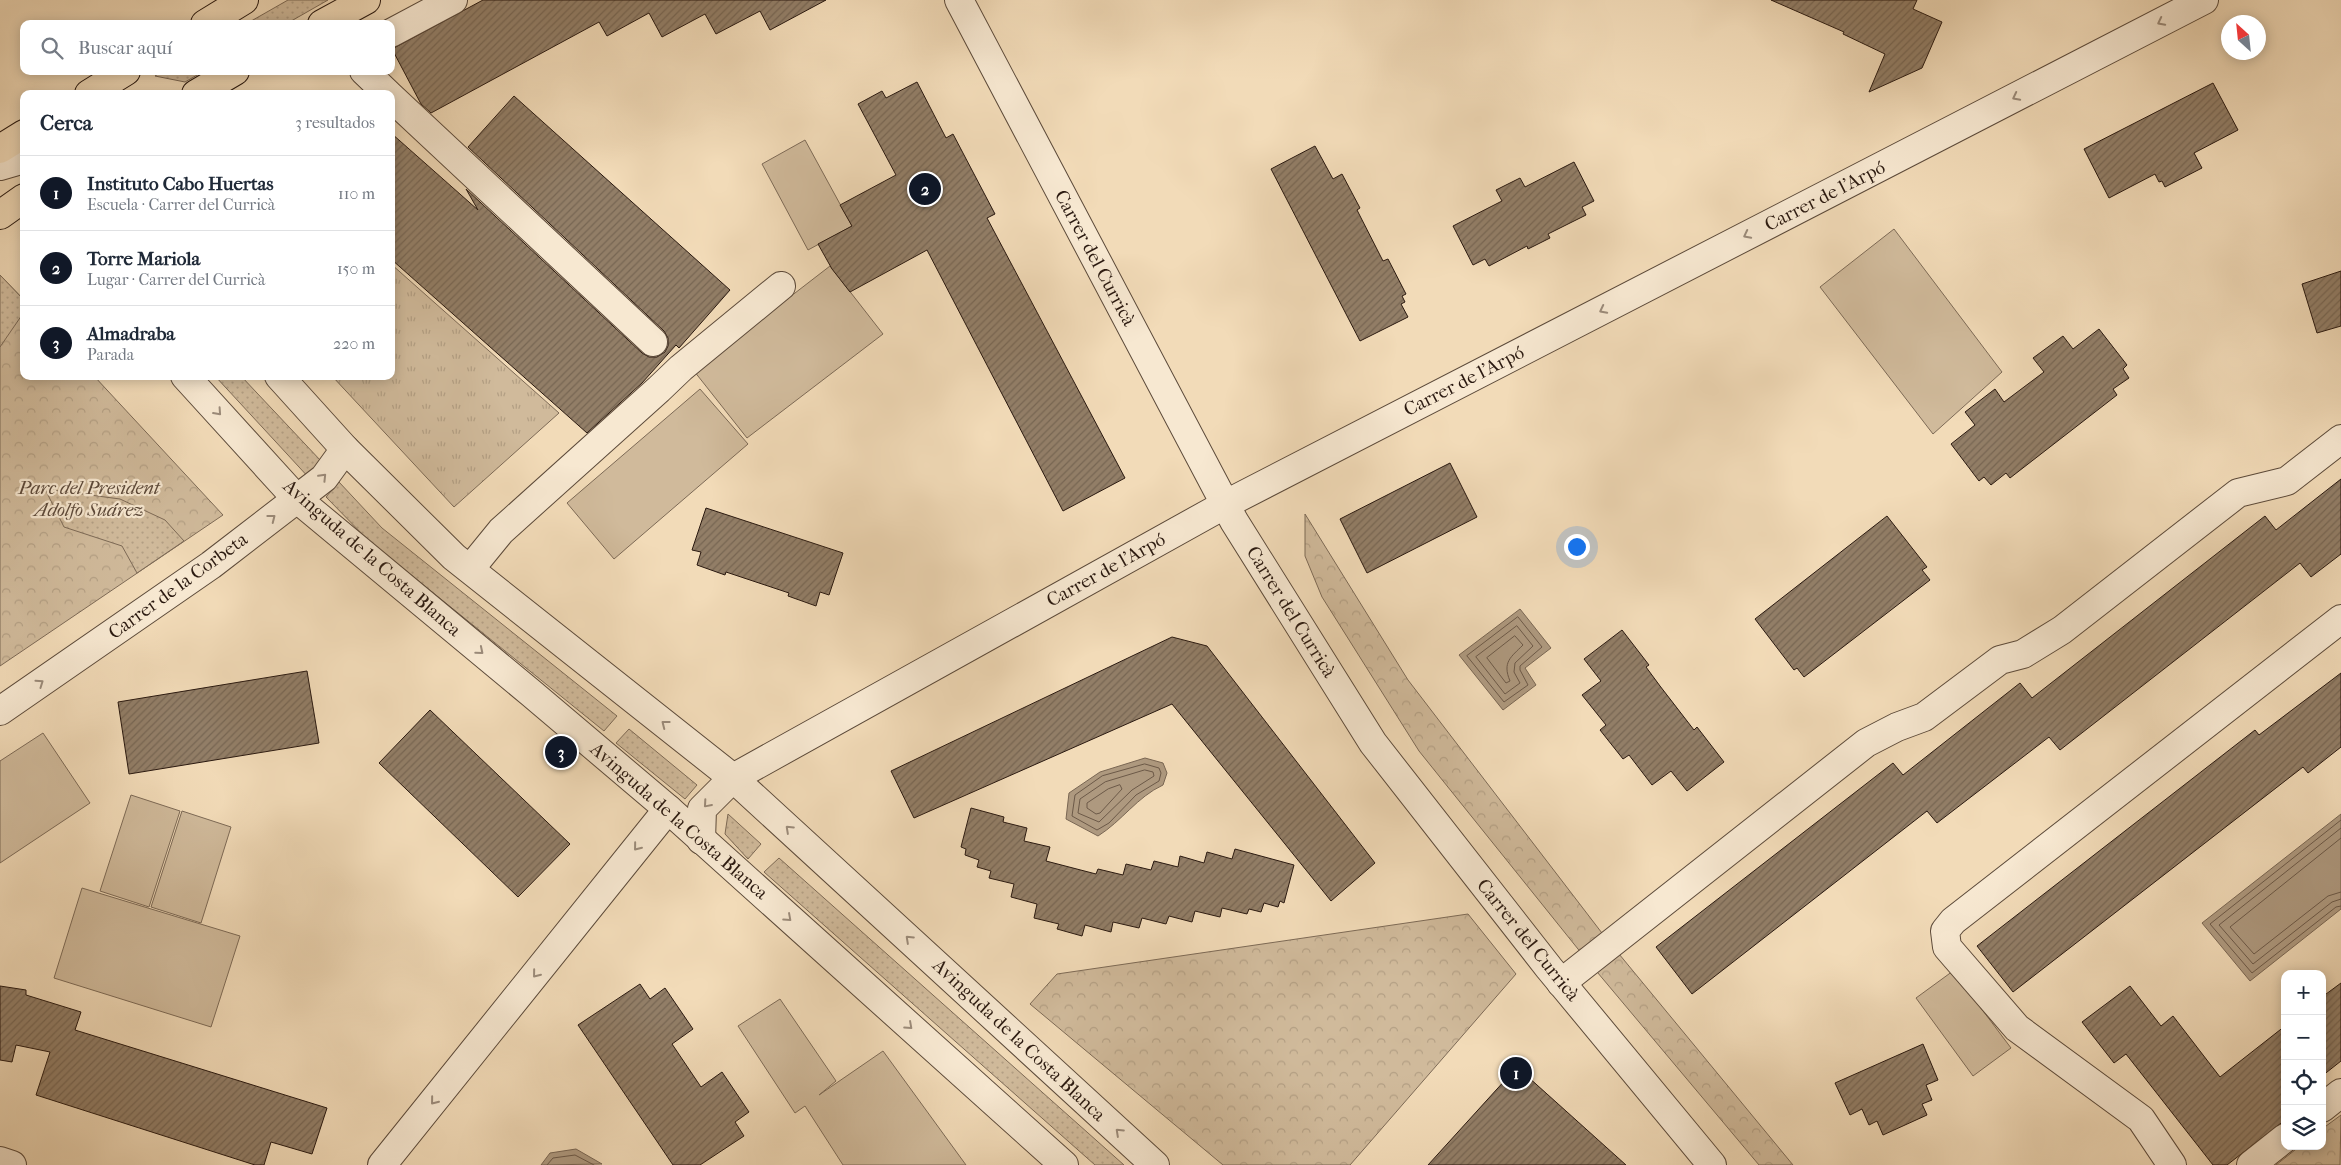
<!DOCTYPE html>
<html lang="es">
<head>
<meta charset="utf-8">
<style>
	body { margin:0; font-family:"IM FELL French Canon",serif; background:#f2f2f3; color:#1f2937 }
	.controls { position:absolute; right:15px; bottom:15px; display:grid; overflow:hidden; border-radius:10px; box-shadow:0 2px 12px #0003 }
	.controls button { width:45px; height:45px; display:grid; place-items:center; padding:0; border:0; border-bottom:1px solid #e0e1e3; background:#fff; color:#1f2937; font:25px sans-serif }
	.compass { position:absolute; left:2221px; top:15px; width:45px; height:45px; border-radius:50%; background:#fff; box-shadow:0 2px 12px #0003; rotate:333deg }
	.you { position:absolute; left:1576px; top:546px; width:18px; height:18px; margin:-12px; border:4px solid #fff; border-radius:50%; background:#1a73e8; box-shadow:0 0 0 8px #1a73e833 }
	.badge { display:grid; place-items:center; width:32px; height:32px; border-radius:50%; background:#111827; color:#fff; font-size:16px; font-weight:700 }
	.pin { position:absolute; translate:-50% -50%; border:2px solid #fff; box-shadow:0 1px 5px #0006 }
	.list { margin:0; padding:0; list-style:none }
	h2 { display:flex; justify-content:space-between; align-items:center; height:65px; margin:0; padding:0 20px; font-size:21px }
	h2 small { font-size:16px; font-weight:400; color:#747a83 }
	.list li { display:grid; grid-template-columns:32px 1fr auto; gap:15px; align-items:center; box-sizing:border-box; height:75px; padding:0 20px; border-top:1px solid #e0e1e3 }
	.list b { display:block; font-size:19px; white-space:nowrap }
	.list p { margin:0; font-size:16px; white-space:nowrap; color:#747a83 }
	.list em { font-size:16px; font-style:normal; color:#747a83 }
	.icon { flex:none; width:28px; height:28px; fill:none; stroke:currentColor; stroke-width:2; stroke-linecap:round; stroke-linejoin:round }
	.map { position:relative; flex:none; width:2341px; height:1165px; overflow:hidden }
	.search { position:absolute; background:#fff; box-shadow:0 2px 12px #0003; left:20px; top:20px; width:375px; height:55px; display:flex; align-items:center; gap:12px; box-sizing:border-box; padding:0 18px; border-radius:10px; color:#747a83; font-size:19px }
	.panel { position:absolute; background:#fff; box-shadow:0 2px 12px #0003; left:20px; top:90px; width:375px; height:290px; border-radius:10px }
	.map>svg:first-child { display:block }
</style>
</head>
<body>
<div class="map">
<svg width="2341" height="1165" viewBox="0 0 2341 1165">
	<defs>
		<pattern id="grass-tufts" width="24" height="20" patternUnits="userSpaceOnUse" patternTransform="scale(1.25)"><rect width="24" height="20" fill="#d0ba9b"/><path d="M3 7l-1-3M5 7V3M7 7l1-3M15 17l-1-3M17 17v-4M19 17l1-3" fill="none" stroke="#b39f84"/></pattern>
		<pattern id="park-crowns" width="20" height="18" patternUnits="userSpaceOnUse" patternTransform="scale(1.25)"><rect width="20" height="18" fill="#d0ba9b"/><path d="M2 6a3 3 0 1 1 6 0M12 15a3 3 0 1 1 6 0" fill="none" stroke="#b39f84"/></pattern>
		<pattern id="garden-dots" width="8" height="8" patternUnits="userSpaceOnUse" patternTransform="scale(1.25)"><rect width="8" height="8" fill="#d0ba9b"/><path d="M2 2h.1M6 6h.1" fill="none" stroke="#b39f84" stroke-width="1.8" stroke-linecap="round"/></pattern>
		<pattern id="building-hatch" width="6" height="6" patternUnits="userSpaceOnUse" patternTransform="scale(1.25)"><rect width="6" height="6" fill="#927e67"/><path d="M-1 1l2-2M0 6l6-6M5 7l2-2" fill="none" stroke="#776653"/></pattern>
	</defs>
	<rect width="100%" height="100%" fill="#f2dbb8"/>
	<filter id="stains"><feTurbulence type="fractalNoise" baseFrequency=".004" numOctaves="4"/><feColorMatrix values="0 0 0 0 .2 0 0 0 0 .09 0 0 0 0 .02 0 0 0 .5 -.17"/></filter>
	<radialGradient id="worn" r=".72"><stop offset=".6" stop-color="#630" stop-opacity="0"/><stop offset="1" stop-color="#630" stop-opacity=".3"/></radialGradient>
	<polygon fill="url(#grass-tufts)" stroke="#7d6a56" points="391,264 559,413 454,507 332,376 391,376"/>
	<g fill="url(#park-crowns)" stroke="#7d6a56">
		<polygon points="0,275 24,300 24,376 94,376 223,515 0,666"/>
		<polygon points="1305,514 1408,680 1605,937 1793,1165 1759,1165 1582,954 1419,751 1322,597 1305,556"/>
		<polygon points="1468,914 1516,974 1350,1165 1223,1165 1030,1004 1057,974"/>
		<polygon points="2341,1115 2340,1165 2276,1165 2300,1146 2322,1146 2322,1129"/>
	</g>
	<g fill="url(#garden-dots)" stroke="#7d6a56">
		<polygon points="288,0 328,0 286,24 246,24"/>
		<polygon points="163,71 204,71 185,82 155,76"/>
		<polygon points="0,275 24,300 24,312 0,347"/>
		<polygon points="215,376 241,376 321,461 311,480"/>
		<polygon points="339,482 382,528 617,716 604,731 369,541 326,497"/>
		<polygon points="45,489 120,499 165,520 184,541 137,573 122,546 64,527"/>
		<polygon points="629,729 697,785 685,799 616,743"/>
		<polygon points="728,814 761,844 748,859 725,834"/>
		<polygon points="779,858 1124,1165 1095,1165 764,872"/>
	</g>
	<g fill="#d0ba9b" stroke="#7d6a56">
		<polygon points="805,140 852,226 808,250 762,164"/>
		<polygon points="1894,229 2002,372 1933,434 1820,287"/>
		<polygon points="830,266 883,334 747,438 694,371"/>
		<polygon points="700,389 748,444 614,559 567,503"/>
		<polygon points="43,733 90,803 0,863 0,761"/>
		<polygon points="131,795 180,811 149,907 100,891"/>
		<polygon points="182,811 231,827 201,923 151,907"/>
		<polygon points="82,888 240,936 211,1027 54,978"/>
		<polygon points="1953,971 2011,1048 1973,1076 1916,998"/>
		<polygon points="780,999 836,1081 819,1095 883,1051 966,1165 843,1165 805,1106 795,1113 738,1026"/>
	</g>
	<g fill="#ae997f" stroke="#796653">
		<polygon points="1520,609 1551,648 1525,668 1536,685 1503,710 1459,655"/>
		<path d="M 1145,758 L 1163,763 L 1167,773 L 1163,785 C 1137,797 1122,821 1098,836 L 1066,819 L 1069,793 L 1100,772 Z"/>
		<polygon points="2341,814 2341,909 2250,981 2202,923"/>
		<polygon points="576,1149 602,1164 541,1165 550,1153"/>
	</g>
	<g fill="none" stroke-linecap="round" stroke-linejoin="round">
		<g stroke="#6c5948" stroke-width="1">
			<polygon points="1518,617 1542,647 1520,666 1520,670 1528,685 1504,702 1467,656"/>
			<polygon points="1517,626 1533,646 1515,663 1514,672 1520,683 1505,694 1476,657"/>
			<path d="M 1515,636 L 1523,645 C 1511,657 1502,662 1510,681 L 1506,683 L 1487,658 Z"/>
			<polygon points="1145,764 1159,768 1161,773 1159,781 1136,795 1109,823 1097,830 1072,816 1075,795 1102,776"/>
			<polygon points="1145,770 1153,772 1154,776 1132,790 1099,822 1078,813 1080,799 1105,782"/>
			<polygon points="1120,785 1122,789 1100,813 1096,814 1087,808 1087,803 1108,789"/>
			<polyline points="2341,820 2210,924 2252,973 2336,907 2341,906"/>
			<polyline points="2341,828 2219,925 2253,964 2332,902 2341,899"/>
			<polyline points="2341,838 2230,927 2254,954 2328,896 2341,892"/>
			<polyline points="547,1165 553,1158 575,1155 594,1165"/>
		</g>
	</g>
	<g fill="url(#building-hatch)" stroke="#2a1910">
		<polygon points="483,0 826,0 770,30 760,11 716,34 705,14 662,37 649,13 607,36 599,22 431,113 421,104 392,49"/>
		<polygon points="1771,0 1917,0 1913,9 1942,22 1922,68 1869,92 1885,54 1843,34 1844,32"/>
		<polygon points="917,82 946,138 953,134 995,214 987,218 1125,478 1063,511 927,250 850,292 832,269 818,244 852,226 840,205 896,175 858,104 882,91 886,98"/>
		<polygon points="2213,83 2238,130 2194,153 2202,168 2165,187 2162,181 2159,182 2155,174 2109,198 2084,149"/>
		<polygon points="514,96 730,290 679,348 676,345 642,383 587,433 391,259 391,133 478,210 466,189 642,353 649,357 657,357 665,352 668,346 668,338 664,331 468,147"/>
		<polygon points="1315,146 1333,179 1342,174 1360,208 1357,210 1383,261 1388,259 1406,294 1402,296 1405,302 1401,304 1408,317 1360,341 1271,169"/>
		<polygon points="1574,162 1594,201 1582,207 1586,215 1548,234 1550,238 1528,249 1527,246 1489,266 1485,259 1473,265 1453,226 1502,201 1496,190 1520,178 1525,187"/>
		<polygon points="2341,271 2341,326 2317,333 2302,284"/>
		<polygon points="2099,329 2127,365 2123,369 2129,378 2113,389 2117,395 2010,478 2006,473 1991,485 1984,477 1979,481 1951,444 1975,425 1965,412 1995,389 2004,402 2044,372 2033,358 2063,336 2073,349"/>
		<polygon points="1450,463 1477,517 1367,573 1340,519"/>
		<polygon points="2341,479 2341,554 2311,577 2300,563 2060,750 2049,737 1937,823 1927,811 1692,994 1656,947 1893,763 1903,775 2020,683 2032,698 2265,516 2276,530"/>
		<polygon points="706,508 843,553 829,595 820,592 816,606 788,596 789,593 726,572 725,575 697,565 701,552 692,550"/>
		<polygon points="1887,516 1927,567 1922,570 1930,580 1804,677 1797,668 1794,670 1755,619"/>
		<polygon points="1622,630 1649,665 1646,667 1660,686 1694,730 1697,727 1724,762 1687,791 1671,771 1652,785 1629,755 1623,759 1600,730 1606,725 1582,695 1601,681 1584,659"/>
		<polygon points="1172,637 1207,646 1375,863 1331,901 1172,704 914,818 891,771"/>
		<polygon points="307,671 319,743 129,774 118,702"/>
		<polygon points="2341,673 2341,747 2308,773 2303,767 2013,992 1977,946 2255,730 2259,735"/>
		<polygon points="430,710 570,844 518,897 379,763"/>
		<polygon points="971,808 1004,817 1003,822 1027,828 1024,841 1050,847 1046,861 1096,874 1098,869 1123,875 1126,864 1151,870 1154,861 1178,867 1180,856 1204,863 1207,852 1232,859 1235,849 1294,865 1284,903 1280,901 1278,907 1264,903 1261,912 1249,909 1247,914 1222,908 1220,917 1195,911 1192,922 1169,916 1166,924 1142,918 1139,928 1113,922 1111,932 1085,925 1082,936 1057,929 1059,924 1034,918 1037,904 1011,897 1014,884 989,878 991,871 977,867 979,860 965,855 966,849 961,847"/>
		<polygon points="2341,983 2341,1061 2322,1076 2322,997"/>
		<polygon points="640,984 650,999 665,988 693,1029 672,1044 701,1087 722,1072 749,1112 735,1122 744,1136 700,1165 673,1165 578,1025"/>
		<polygon points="0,986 26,990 26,995 81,1012 75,1030 327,1108 312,1154 271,1142 264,1165 255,1165 36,1095 50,1052 16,1045 12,1062 0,1060"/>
		<polygon points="2130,986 2161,1026 2173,1016 2220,1077 2285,1026 2285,1120 2227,1165 2213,1165 2126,1054 2114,1063 2082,1022"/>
		<polygon points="1923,1044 1938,1080 1926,1085 1932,1100 1922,1104 1927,1115 1883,1135 1877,1121 1869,1125 1862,1109 1850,1115 1835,1083"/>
		<polygon points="1517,1067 1626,1165 1428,1165"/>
	</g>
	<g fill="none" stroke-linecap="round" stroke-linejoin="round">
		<defs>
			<g id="minor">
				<polyline points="959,0 1234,521 1373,743 1549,968 1712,1165"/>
				<polyline points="391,33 453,0"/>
				<polyline points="364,71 388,94"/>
				<polyline points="391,97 653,342"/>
				<polyline points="0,166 24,159"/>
				<polyline points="185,376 296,498 531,693 668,809 1064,1165"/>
				<polyline points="279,376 345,449 454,557 733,778 1155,1165"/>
				<polyline points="470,569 501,531 659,389 681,368 781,286"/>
				<polyline points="0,711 211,565 324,478 345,449"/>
				<polyline points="701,840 702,809 733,778 1226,504 2204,0"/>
				<polyline points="1561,983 1866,743 1897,727 1924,717 2000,660 2023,654 2062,630 2238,493 2287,481 2341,439"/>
				<polyline points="2322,1108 2341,1093"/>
				<polyline points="0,1161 12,1165"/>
				<polyline points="382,1165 668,809"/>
				<polyline points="2172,1165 2141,1119 2017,1028 1947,947 1945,931 1953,921 2341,619"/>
				<polyline points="2251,1165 2285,1138"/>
			</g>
			<g id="major">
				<polyline points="205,24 244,0"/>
				<polyline points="322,24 366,0"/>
				<polyline points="89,94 126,71"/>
				<polyline points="196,94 235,71"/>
				<polyline points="0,149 24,134"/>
				<polyline points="0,215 24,198"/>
			</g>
		</defs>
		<use href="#minor" stroke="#5c4a3a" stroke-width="30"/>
		<use href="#major" stroke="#2a1910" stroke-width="30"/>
		<use href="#minor" stroke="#f7e8d1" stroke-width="28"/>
		<use href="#major" stroke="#f2dbb8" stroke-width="28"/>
	</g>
	<defs><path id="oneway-chevron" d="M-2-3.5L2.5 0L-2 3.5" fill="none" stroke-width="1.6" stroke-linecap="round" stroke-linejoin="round" transform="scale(1.25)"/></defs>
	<g stroke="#9b8b7a">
		<use href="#oneway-chevron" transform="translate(2161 22) rotate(153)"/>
		<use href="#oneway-chevron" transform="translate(2016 97) rotate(153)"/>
		<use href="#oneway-chevron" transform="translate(1747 235) rotate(153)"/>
		<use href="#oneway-chevron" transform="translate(1603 310) rotate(153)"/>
		<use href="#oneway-chevron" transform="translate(218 412) rotate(48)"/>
		<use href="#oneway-chevron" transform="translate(323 477) rotate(-46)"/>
		<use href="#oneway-chevron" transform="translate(272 518) rotate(-38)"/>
		<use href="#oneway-chevron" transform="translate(480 651) rotate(40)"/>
		<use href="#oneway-chevron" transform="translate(40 683) rotate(-35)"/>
		<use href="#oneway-chevron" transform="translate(665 724) rotate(-142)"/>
		<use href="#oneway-chevron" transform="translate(707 804) rotate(131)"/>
		<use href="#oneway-chevron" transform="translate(789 829) rotate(-137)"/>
		<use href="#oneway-chevron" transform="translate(637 847) rotate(129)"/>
		<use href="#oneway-chevron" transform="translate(788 918) rotate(42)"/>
		<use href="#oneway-chevron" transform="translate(909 939) rotate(-137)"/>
		<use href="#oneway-chevron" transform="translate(536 974) rotate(129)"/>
		<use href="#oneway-chevron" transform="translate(909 1026) rotate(42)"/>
		<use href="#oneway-chevron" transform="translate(434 1101) rotate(129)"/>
		<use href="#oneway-chevron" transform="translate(1119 1132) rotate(-137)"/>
	</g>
	<g text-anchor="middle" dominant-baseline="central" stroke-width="4.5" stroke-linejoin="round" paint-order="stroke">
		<g font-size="19" fill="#2a1910" stroke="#f7e8d1">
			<text transform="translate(1825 196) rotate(-27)">Carrer de l'Arpó</text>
			<text transform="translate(1095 258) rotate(62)">Carrer del Curricà</text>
			<text transform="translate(1464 381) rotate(-27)">Carrer de l'Arpó</text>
			<text transform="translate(372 558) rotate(41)">Avinguda de la Costa Blanca</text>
			<text transform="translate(1106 570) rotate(-29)">Carrer de l'Arpó</text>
			<text transform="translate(178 586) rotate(-36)">Carrer de la Corbeta</text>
			<text transform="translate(1291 612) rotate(58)">Carrer del Curricà</text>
			<text transform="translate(679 821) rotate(41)">Avinguda de la Costa Blanca</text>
			<text transform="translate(1528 940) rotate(51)">Carrer del Curricà</text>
			<text transform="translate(1019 1040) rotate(43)">Avinguda de la Costa Blanca</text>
		</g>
		<g font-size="19" font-style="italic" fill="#5c493a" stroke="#f7e8d1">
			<text x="89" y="488">Parc del President<tspan x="89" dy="22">Adolfo Suárez</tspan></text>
		</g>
	</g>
	<rect width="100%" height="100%" filter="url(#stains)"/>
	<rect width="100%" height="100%" fill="url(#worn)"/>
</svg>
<div class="controls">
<button>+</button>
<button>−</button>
<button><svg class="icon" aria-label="locate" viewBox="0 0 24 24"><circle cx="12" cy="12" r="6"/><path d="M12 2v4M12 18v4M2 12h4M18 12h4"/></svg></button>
<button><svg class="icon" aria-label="layers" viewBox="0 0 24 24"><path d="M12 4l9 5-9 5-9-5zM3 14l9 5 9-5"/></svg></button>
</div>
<svg class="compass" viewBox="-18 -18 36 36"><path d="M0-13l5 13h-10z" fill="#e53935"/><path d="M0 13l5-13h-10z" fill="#747a83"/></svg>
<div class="you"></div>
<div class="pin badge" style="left:1516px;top:1073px">1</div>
<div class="pin badge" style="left:925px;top:189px">2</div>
<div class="pin badge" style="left:561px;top:752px">3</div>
<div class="search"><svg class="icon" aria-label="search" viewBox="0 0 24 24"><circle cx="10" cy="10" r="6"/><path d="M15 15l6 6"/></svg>Buscar aquí</div>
<section class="panel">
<h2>Cerca<small>3 resultados</small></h2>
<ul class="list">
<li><span class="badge">1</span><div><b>Instituto Cabo Huertas</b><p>Escuela · Carrer del Curricà</p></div><em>110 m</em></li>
<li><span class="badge">2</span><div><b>Torre Mariola</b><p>Lugar · Carrer del Curricà</p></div><em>150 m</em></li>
<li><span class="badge">3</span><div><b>Almadraba</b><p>Parada</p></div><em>220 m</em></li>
</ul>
</section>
</div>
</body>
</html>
